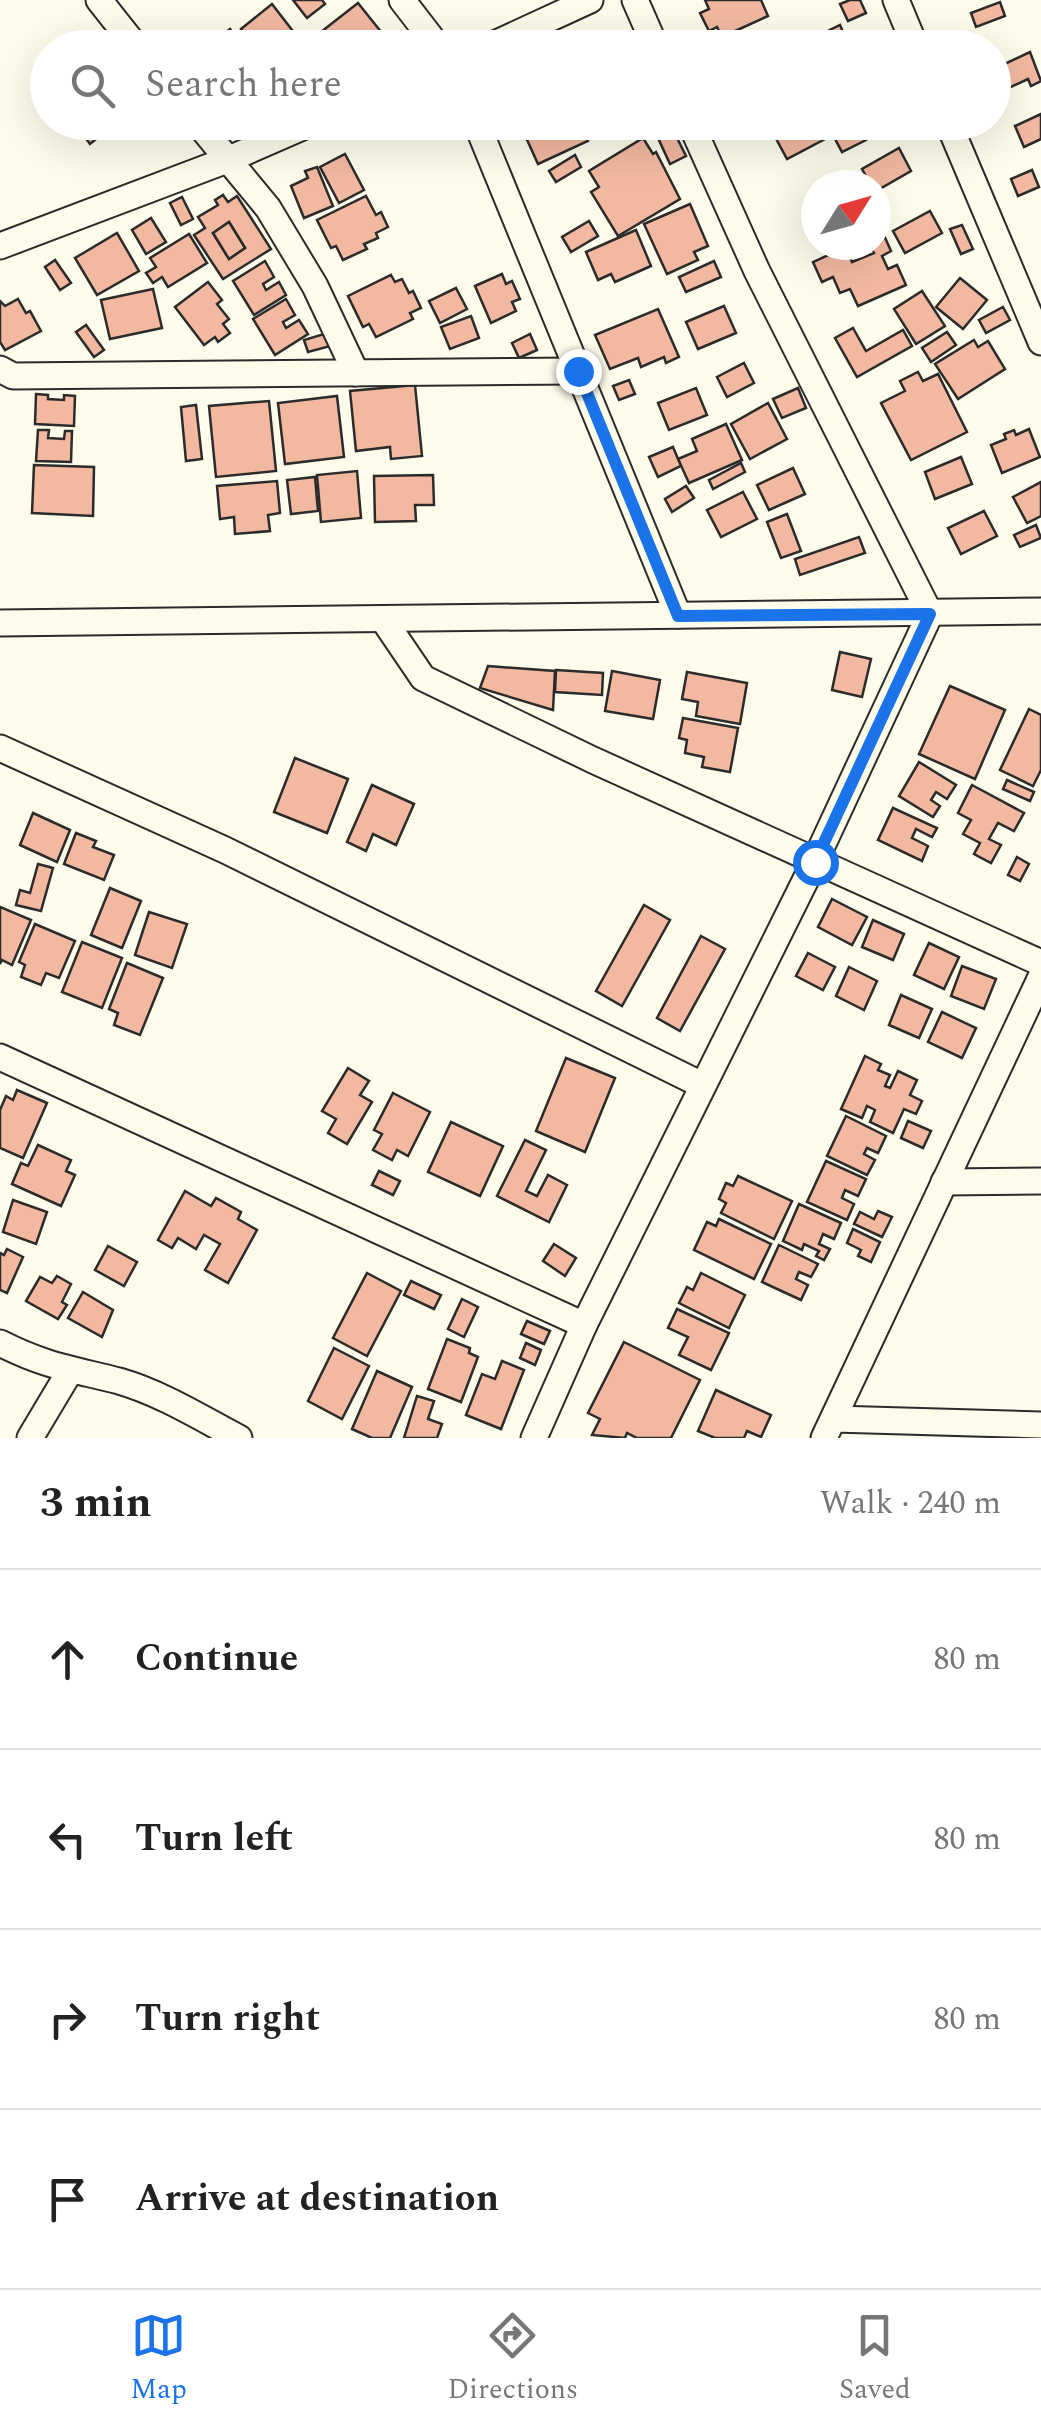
<!DOCTYPE html>
<html lang="en">
<head>
<meta charset="utf-8">
<style>
	body { margin:0; font-family:Spectral,serif; background:#f6f6f6; color:#222 }
	.compass { position:absolute; left:801px; top:170px; width:90px; height:90px; border-radius:50%; background:#fff; box-shadow:0 10px 40px #0002; rotate:53deg }
	.stop { position:absolute; width:30px; height:30px; margin:-22px; border:8px solid #1a73e8; border-radius:50%; background:#fff }
	.stop.end { background:#1a73e8; border-color:#fff; box-shadow:0 2px 10px #0008 }
	.list { margin:0; padding:0; list-style:none }
	h2 { display:flex; justify-content:space-between; align-items:center; height:130px; margin:0; padding:0 40px; font-size:42px }
	h2 small { font-size:32px; font-weight:400; color:#767676 }
	.list li { display:grid; grid-template-columns:65px 1fr auto; gap:30px; align-items:center; box-sizing:border-box; height:180px; padding:0 40px; border-top:2px solid #e0e0e0 }
	.list b { display:block; font-size:38px; white-space:nowrap }
	.list em { font-size:32px; font-style:normal; color:#767676 }
	.icon { flex:none; width:55px; height:55px; fill:none; stroke:currentColor; stroke-width:2; stroke-linecap:round; stroke-linejoin:round }
	.map { position:relative; flex:none; width:1041px; height:1438px; overflow:hidden }
	.search { position:absolute; background:#fff; box-shadow:0 10px 40px #0002; left:30px; right:30px; top:30px; height:110px; display:flex; align-items:center; gap:25px; box-sizing:border-box; padding:0 35px; border-radius:55px; color:#767676; font-size:38px }
	.sheet { height:850px; background:#fff }
	nav { display:flex; justify-content:space-around; align-items:center; box-sizing:border-box; height:140px; border-top:2px solid #e0e0e0; background:#fff; font-size:28px; color:#767676 }
	nav a { display:grid; justify-items:center; gap:5px }
	nav .on { color:#1a73e8 }
	.map>svg:first-child { display:block }
</style>
</head>
<body>
<div class="map">
<svg width="1041" height="1438" viewBox="0 0 1041 1438">
	<rect width="100%" height="100%" fill="#fdfbea"/>
	<g fill="#f2b8a0" stroke="#2b2b2b" stroke-width="2.5" fill-rule="evenodd">
		<polygon points="293,0 322,0 325,4 307,18"/>
		<polygon points="705,0 761,0 768,16 722,37 717,27 709,31 700,13 709,9"/>
		<polygon points="850,0 860,0 866,13 848,21 840,4"/>
		<polygon points="1000,2 1005,16 976,27 971,13"/>
		<polygon points="358,3 386,38 373,48 318,48 312,39"/>
		<polygon points="272,4 306,48 256,48 241,29"/>
		<polygon points="840,25 850,48 793,48"/>
		<polygon points="230,29 244,48 205,48"/>
		<polygon points="1030,52 1041,81 1031,86 1028,79 1002,91 994,69"/>
		<polygon points="1041,114 1041,139 1024,147 1015,126"/>
		<polygon points="74,122 115,122 116,123 90,144"/>
		<polygon points="519,122 541,122 547,135 579,122 588,141 538,164"/>
		<polygon points="657,122 669,122 686,156 670,164 652,125"/>
		<polygon points="792,122 819,122 827,138 787,159 773,133"/>
		<polygon points="826,122 839,122 844,133 859,126 866,140 842,152"/>
		<polygon points="643,138 653,154 656,152 680,199 618,236 591,192 599,187 589,171"/>
		<polygon points="899,148 911,171 876,191 876,185 871,185 862,169"/>
		<polygon points="345,154 364,190 339,203 320,167"/>
		<polygon points="575,155 581,167 556,182 549,171"/>
		<polygon points="317,167 333,206 304,218 291,186 308,178 305,171"/>
		<polygon points="1032,170 1039,187 1018,196 1011,179"/>
		<path d="M 223,195 L 228,202 L 237,196 L 271,249 L 223,279 L 194,235 L 205,228 L 198,217 L 218,205 L 215,200 ZM 229,222 L 245,248 L 229,259 L 213,233 Z"/>
		<polygon points="366,196 376,215 381,212 388,227 376,233 378,238 364,244 367,249 343,260 336,246 331,248 317,220"/>
		<polygon points="182,197 193,219 181,225 170,203"/>
		<polygon points="690,204 708,246 694,252 698,260 667,274 644,224"/>
		<polygon points="930,211 942,233 905,253 893,231"/>
		<polygon points="151,218 166,242 146,254 132,230"/>
		<polygon points="589,221 598,236 571,252 562,237"/>
		<polygon points="229,222 245,248 229,259 213,233"/>
		<polygon points="962,225 973,249 961,254 950,229"/>
		<polygon points="636,230 651,266 615,282 611,274 598,280 586,252"/>
		<polygon points="882,231 891,251 882,256 888,269 897,265 906,285 858,306 850,289 840,293 833,277 822,282 813,262 846,247 852,262 874,253 870,245 876,245 876,233"/>
		<polygon points="117,233 139,271 97,295 75,258"/>
		<polygon points="189,234 207,263 168,287 162,277 153,283 146,273 156,267 150,258"/>
		<polygon points="55,260 71,283 60,290 45,267"/>
		<polygon points="265,261 274,277 263,284 266,290 279,282 286,295 254,315 233,281"/>
		<polygon points="714,261 721,277 686,292 679,277"/>
		<polygon points="502,274 506,284 512,281 520,299 512,302 516,311 491,323 475,286"/>
		<polygon points="391,275 395,282 402,279 409,293 413,291 421,308 410,313 413,319 376,337 369,324 363,327 348,296"/>
		<polygon points="960,278 987,300 963,329 936,307"/>
		<polygon points="208,282 222,300 217,304 229,319 223,324 230,333 218,342 215,337 204,345 175,307"/>
		<polygon points="456,288 467,309 440,323 429,301"/>
		<polygon points="153,289 162,328 110,339 101,300"/>
		<polygon points="922,291 945,326 916,344 894,309"/>
		<polygon points="18,299 26,313 30,311 41,331 5,350 0,342 0,301 5,306"/>
		<polygon points="286,299 295,315 283,322 286,328 299,320 308,334 275,355 253,319"/>
		<polygon points="724,306 736,333 698,349 686,322"/>
		<polygon points="1003,307 1010,320 986,333 979,320"/>
		<polygon points="658,309 679,357 666,363 664,357 641,367 638,358 610,369 595,335"/>
		<polygon points="471,316 479,338 450,349 441,327"/>
		<polygon points="86,325 104,350 94,357 76,332"/>
		<polygon points="853,328 866,351 903,330 912,346 857,377 835,338"/>
		<polygon points="334,331 338,344 308,352 304,340"/>
		<polygon points="947,332 956,345 931,362 922,348"/>
		<polygon points="530,334 537,350 519,358 512,343"/>
		<polygon points="974,340 978,347 988,341 1005,369 958,399 935,364"/>
		<polygon points="744,363 754,383 727,397 717,377"/>
		<polygon points="918,372 923,381 938,374 967,432 911,460 881,403 905,391 900,381"/>
		<polygon points="629,380 635,394 619,400 613,386"/>
		<polygon points="415,385 422,456 391,459 390,447 356,451 350,391"/>
		<polygon points="696,388 707,415 669,430 658,403"/>
		<polygon points="798,388 806,408 782,418 773,399"/>
		<polygon points="36,394 48,395 48,399 64,400 64,395 75,396 74,426 35,424"/>
		<polygon points="337,396 344,457 285,464 278,403"/>
		<polygon points="269,401 276,471 216,477 209,406"/>
		<polygon points="768,403 787,439 750,459 731,424"/>
		<polygon points="196,405 202,459 186,461 181,407"/>
		<polygon points="726,424 742,460 689,483 678,459 697,451 692,439"/>
		<polygon points="1029,429 1040,457 1002,473 991,445 1006,439 1004,434 1014,430 1016,435"/>
		<polygon points="38,430 49,430 48,438 64,439 65,431 72,431 71,462 36,461"/>
		<polygon points="673,447 681,466 658,477 649,457"/>
		<polygon points="961,457 972,484 935,499 925,472"/>
		<polygon points="741,463 745,472 713,489 709,480"/>
		<polygon points="34,465 94,467 93,516 32,513"/>
		<polygon points="793,468 805,494 769,510 757,485"/>
		<polygon points="357,471 361,518 321,522 317,475"/>
		<polygon points="433,475 434,505 415,505 416,521 375,522 374,476"/>
		<polygon points="315,477 318,511 291,514 287,480"/>
		<polygon points="277,481 280,513 268,515 270,531 235,534 234,517 220,519 217,486"/>
		<polygon points="1041,482 1041,516 1027,523 1013,497"/>
		<polygon points="686,486 694,498 672,512 665,499"/>
		<polygon points="743,492 757,519 721,537 707,510"/>
		<polygon points="984,511 997,536 961,554 948,528"/>
		<polygon points="787,514 801,551 781,558 767,522"/>
		<polygon points="1036,525 1041,538 1020,547 1014,535"/>
		<polygon points="859,537 865,553 800,575 795,559"/>
		<polygon points="840,652 871,659 862,697 832,690"/>
		<polygon points="488,666 555,671 553,710 480,688"/>
		<polygon points="556,670 603,673 602,695 555,692"/>
		<polygon points="612,671 660,680 653,719 605,711"/>
		<polygon points="687,672 747,683 740,724 696,716 698,702 682,699"/>
		<polygon points="950,686 1005,710 975,779 919,754"/>
		<polygon points="1029,709 1041,715 1041,770 1033,786 1000,770"/>
		<polygon points="683,718 738,728 730,772 702,767 704,757 685,753 687,740 679,738"/>
		<polygon points="295,758 348,779 327,833 274,812"/>
		<polygon points="919,762 956,785 947,799 936,792 931,800 940,806 933,817 899,796"/>
		<polygon points="1007,780 1034,792 1030,801 1003,789"/>
		<polygon points="372,785 414,804 396,845 373,834 366,851 347,842"/>
		<polygon points="972,785 1024,813 1014,831 998,823 989,839 1001,845 991,863 974,854 980,843 963,834 971,820 958,813"/>
		<polygon points="893,808 937,828 932,837 916,829 912,838 928,846 922,861 878,840"/>
		<polygon points="33,813 70,830 57,862 20,845"/>
		<polygon points="76,833 96,841 93,847 114,855 104,880 64,864"/>
		<polygon points="1017,857 1029,864 1020,881 1008,875"/>
		<polygon points="38,864 53,868 41,911 16,905 20,890 30,893"/>
		<polygon points="110,888 141,901 122,948 91,935"/>
		<polygon points="832,899 867,917 852,945 818,927"/>
		<polygon points="644,905 670,920 622,1006 596,991"/>
		<polygon points="0,907 31,920 12,965 2,960 0,964"/>
		<polygon points="149,912 187,924 172,968 135,955"/>
		<polygon points="873,920 904,934 893,960 862,947"/>
		<polygon points="35,924 75,941 59,978 46,973 41,985 21,977 25,965 19,962"/>
		<polygon points="701,936 725,949 680,1031 657,1018"/>
		<polygon points="82,942 122,958 102,1008 62,992"/>
		<polygon points="929,943 959,957 944,989 914,975"/>
		<polygon points="808,953 835,967 823,990 796,976"/>
		<polygon points="127,963 163,978 140,1035 114,1025 118,1013 109,1009"/>
		<polygon points="962,966 996,979 984,1009 951,996"/>
		<polygon points="849,967 877,981 864,1010 836,996"/>
		<polygon points="901,995 932,1009 919,1038 889,1025"/>
		<polygon points="942,1012 976,1028 962,1058 928,1042"/>
		<polygon points="865,1056 881,1064 878,1070 890,1075 885,1086 890,1088 898,1071 917,1080 910,1095 922,1101 916,1114 904,1109 893,1133 870,1122 875,1110 867,1106 862,1118 841,1109"/>
		<polygon points="566,1058 615,1078 585,1152 536,1131"/>
		<polygon points="348,1068 369,1081 360,1095 372,1102 347,1144 328,1133 336,1119 322,1111"/>
		<polygon points="17,1090 47,1103 23,1158 0,1148 0,1110 6,1096 13,1100"/>
		<polygon points="393,1093 430,1112 408,1156 397,1150 392,1160 373,1150 382,1134 374,1130"/>
		<polygon points="846,1116 886,1136 878,1153 867,1148 864,1154 875,1160 867,1175 827,1156"/>
		<polygon points="908,1121 931,1131 923,1148 901,1138"/>
		<polygon points="451,1122 503,1146 480,1196 428,1172"/>
		<polygon points="525,1140 546,1150 526,1191 537,1196 548,1175 567,1185 549,1222 497,1196"/>
		<polygon points="38,1145 71,1160 66,1171 75,1175 61,1206 12,1184 21,1163 28,1166"/>
		<polygon points="826,1161 866,1179 858,1196 845,1190 842,1198 854,1204 847,1220 807,1202"/>
		<polygon points="379,1171 400,1181 393,1195 372,1185"/>
		<polygon points="738,1176 792,1201 774,1239 721,1213 726,1203 719,1199 726,1183 733,1186"/>
		<polygon points="185,1191 211,1206 216,1198 241,1212 238,1219 257,1230 228,1283 205,1270 220,1244 204,1235 196,1249 178,1238 172,1248 158,1240"/>
		<polygon points="13,1200 47,1212 36,1244 3,1232"/>
		<polygon points="799,1204 841,1223 834,1239 823,1234 819,1244 830,1249 824,1260 816,1256 819,1251 804,1244 802,1250 783,1241"/>
		<polygon points="878,1211 892,1217 882,1237 854,1224 860,1212 874,1219"/>
		<polygon points="719,1219 771,1244 754,1279 694,1250 707,1222 716,1226"/>
		<polygon points="853,1229 880,1242 871,1262 858,1256 861,1250 847,1243"/>
		<polygon points="554,1244 576,1258 565,1276 543,1261"/>
		<polygon points="779,1245 818,1264 811,1277 799,1272 796,1279 808,1285 801,1300 762,1282"/>
		<polygon points="108,1246 137,1262 124,1286 95,1270"/>
		<polygon points="7,1249 23,1257 7,1293 0,1290 0,1253 4,1255"/>
		<polygon points="367,1273 401,1291 367,1356 333,1338"/>
		<polygon points="701,1273 745,1295 729,1328 679,1303 687,1287 693,1290"/>
		<polygon points="57,1276 71,1284 62,1302 67,1305 58,1319 26,1301 40,1277 52,1283"/>
		<polygon points="411,1281 441,1295 434,1309 404,1295"/>
		<polygon points="83,1292 113,1310 102,1337 68,1318"/>
		<polygon points="462,1299 478,1307 464,1337 448,1329"/>
		<polygon points="677,1309 729,1333 711,1370 679,1355 688,1337 668,1328"/>
		<polygon points="527,1321 550,1331 544,1344 521,1334"/>
		<polygon points="447,1339 470,1348 469,1353 478,1357 461,1402 428,1389"/>
		<polygon points="624,1342 700,1380 671,1438 637,1438 627,1433 625,1438 592,1435 600,1419 588,1413"/>
		<polygon points="526,1343 541,1350 535,1365 520,1358"/>
		<polygon points="334,1348 369,1366 342,1419 308,1401"/>
		<polygon points="502,1361 524,1370 501,1429 466,1415 482,1374 495,1379"/>
		<polygon points="377,1371 412,1387 390,1438 372,1438 352,1429"/>
		<polygon points="716,1390 771,1415 761,1437 747,1431 744,1438 715,1438 698,1431"/>
		<polygon points="417,1396 434,1401 428,1419 442,1424 437,1438 404,1438"/>
	</g>
	<g fill="none" stroke-linecap="round" stroke-linejoin="round">
		<defs>
			<g id="minor">
				<polyline points="99,0 137,48"/>
				<polyline points="402,0 439,48"/>
				<polyline points="635,0 656,48"/>
				<polyline points="896,0 916,48"/>
				<polyline points="486,48 590,0"/>
				<polyline points="197,122 268,208 315,286 356,373"/>
				<polyline points="476,122 678,615"/>
				<polyline points="948,122 1041,342"/>
				<polyline points="0,246 227,160 314,122"/>
				<polyline points="0,369 13,376 578,371"/>
				<polyline points="383,619 423,678 593,760 1041,963"/>
				<polyline points="0,623 1041,611"/>
				<polyline points="0,748 225,850 702,1085"/>
				<polyline points="0,1057 584,1325"/>
				<polyline points="944,1182 1041,1181"/>
				<path d="M 0,1343 C 45,1366 72,1369 119,1381 C 161,1393 201,1418 239,1438"/>
				<polyline points="834,1419 1041,1425"/>
				<polyline points="30,1438 70,1371"/>
				<polyline points="534,1438 584,1325 815,861 930,614 757,271 690,122"/>
				<polyline points="824,1438 1041,977"/>
			</g>
		</defs>
		<use href="#minor" stroke="#2b2b2b" stroke-width="29"/>
		<use href="#minor" stroke="#fdfbea" stroke-width="25"/>
	</g>
	<g fill="none" stroke-linecap="round" stroke-linejoin="round">
		<polyline stroke="#1a73e8" stroke-width="12" points="578,371 678,616 930,614 815,862"/>
	</g>
</svg>
<svg class="compass" viewBox="-18 -18 36 36"><path d="M0-13l5 13h-10z" fill="#e53935"/><path d="M0 13l5-13h-10z" fill="#767676"/></svg>
<div class="stop" style="left:815px;top:862px"></div>
<div class="stop end" style="left:578px;top:371px"></div>
<div class="search"><svg class="icon" aria-label="search" viewBox="0 0 24 24"><circle cx="10" cy="10" r="6"/><path d="M15 15l6 6"/></svg>Search here</div>
</div>
<section class="sheet">
<h2>3 min<small>Walk · 240 m</small></h2>
<ul class="list">
<li><svg class="icon" aria-label="ahead" viewBox="0 0 24 24"><path d="M12 20V5M6 11l6-6 6 6"/></svg><div><b>Continue</b></div><em>80 m</em></li>
<li><svg class="icon" aria-label="left" viewBox="0 0 24 24"><path d="M17 20v-9H6M10 6l-5 5 5 5"/></svg><div><b>Turn left</b></div><em>80 m</em></li>
<li><svg class="icon" aria-label="right" viewBox="0 0 24 24"><path d="M7 20v-9h11M14 6l5 5-5 5"/></svg><div><b>Turn right</b></div><em>80 m</em></li>
<li><svg class="icon" aria-label="arrive" viewBox="0 0 24 24"><path d="M6 21V4h12l-3 4 3 4H6"/></svg><div><b>Arrive at destination</b></div></li>
</ul>
</section>
<nav>
<a class="on"><svg class="icon" aria-label="map" viewBox="0 0 24 24"><path d="M3 6l6-2 6 2 6-2v14l-6 2-6-2-6 2zM9 4v14M15 6v14"/></svg>Map</a>
<a><svg class="icon" aria-label="directions" viewBox="0 0 24 24"><path d="M12 3l9 9-9 9-9-9zM9 14v-3h6M13 9l2 2-2 2"/></svg>Directions</a>
<a><svg class="icon" aria-label="saved" viewBox="0 0 24 24"><path d="M7 4h10v16l-5-4-5 4z"/></svg>Saved</a>
</nav>
</body>
</html>
